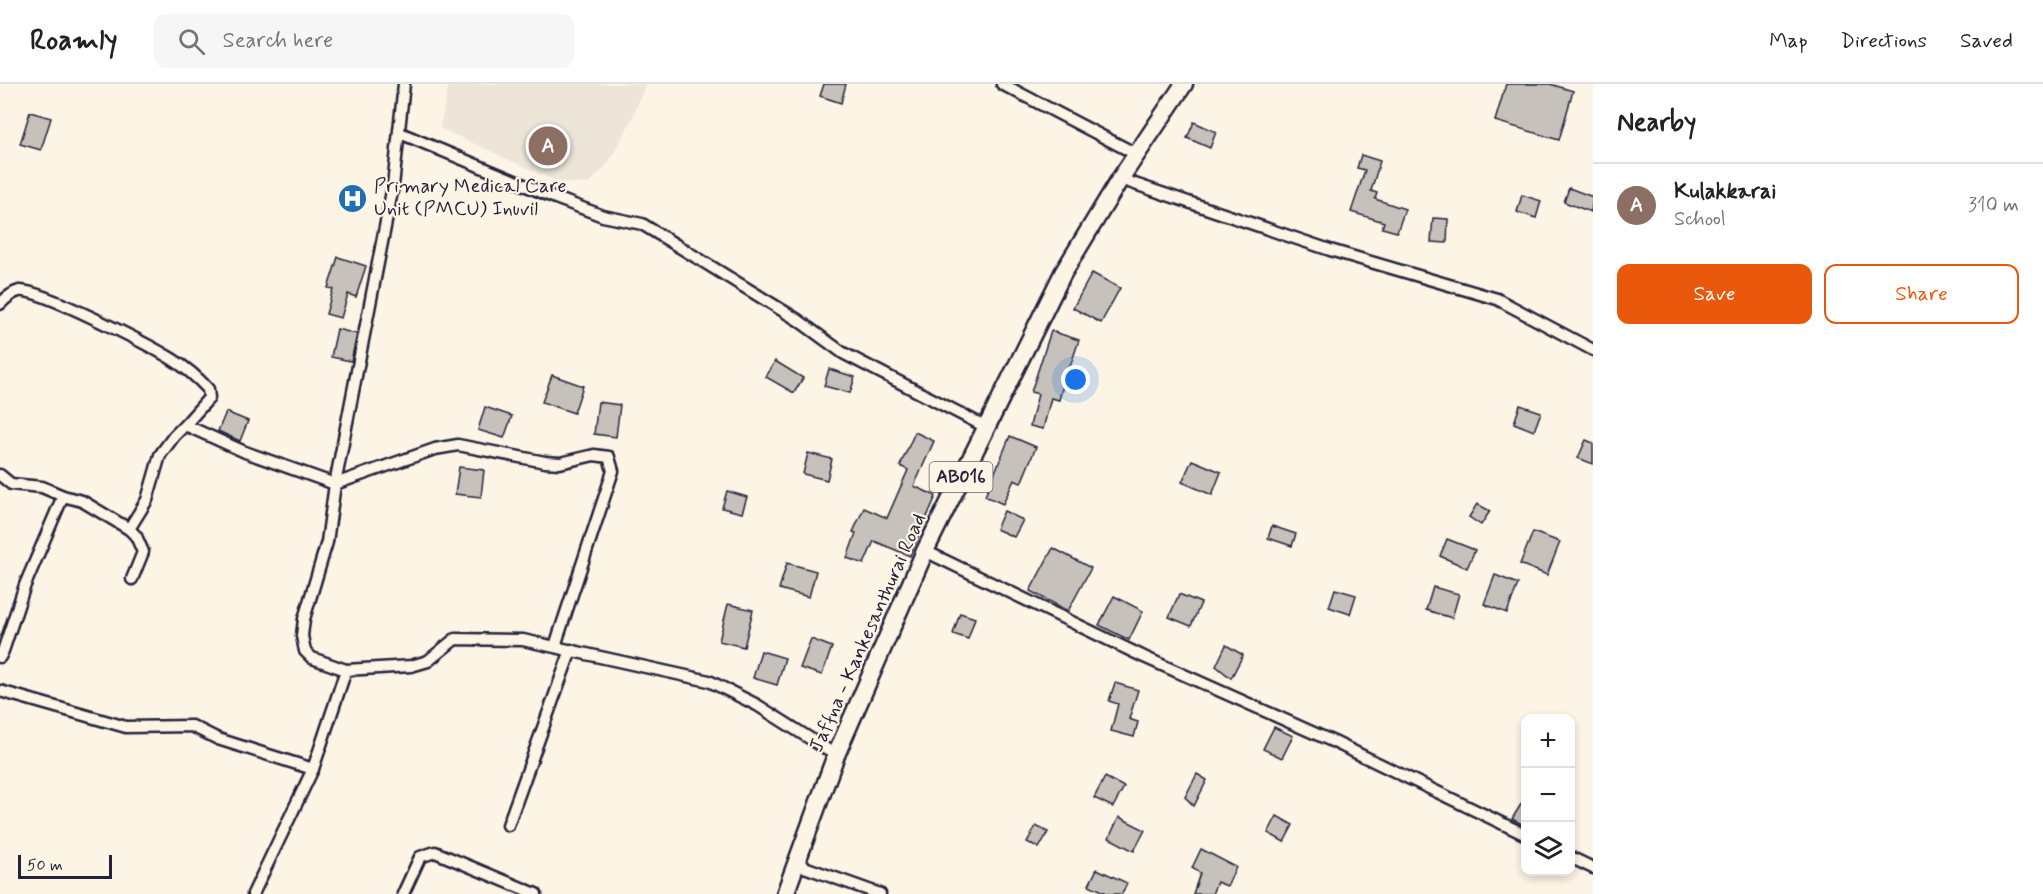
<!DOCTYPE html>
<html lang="en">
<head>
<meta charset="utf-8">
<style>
	body { margin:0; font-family:Mynerve,sans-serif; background:#f6f6f6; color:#222 }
	.controls { position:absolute; right:18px; bottom:18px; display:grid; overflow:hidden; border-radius:12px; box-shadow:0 3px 9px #0003 }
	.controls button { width:54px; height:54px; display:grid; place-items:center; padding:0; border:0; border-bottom:2px solid #e0e0e0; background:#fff; color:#222; font:30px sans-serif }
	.scale { position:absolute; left:18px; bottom:15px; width:94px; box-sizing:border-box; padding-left:6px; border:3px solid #22223b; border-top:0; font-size:16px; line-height:21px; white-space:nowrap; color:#22223b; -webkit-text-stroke:4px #fcf5e5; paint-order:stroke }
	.you { position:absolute; left:1076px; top:296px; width:21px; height:21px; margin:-15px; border:4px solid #fff; border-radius:50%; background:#1a73e8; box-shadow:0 0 0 9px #1a73e833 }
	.badge { display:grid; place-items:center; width:39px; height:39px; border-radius:50%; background:#ea580c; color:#fff; font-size:20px; font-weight:700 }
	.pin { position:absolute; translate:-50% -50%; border:3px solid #fff; box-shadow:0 2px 6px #0006 }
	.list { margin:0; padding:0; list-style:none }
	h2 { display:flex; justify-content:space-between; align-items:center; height:78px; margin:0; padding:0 24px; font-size:26px }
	h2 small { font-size:20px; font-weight:400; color:#767676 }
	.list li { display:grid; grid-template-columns:39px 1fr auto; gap:18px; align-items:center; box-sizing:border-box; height:84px; padding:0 24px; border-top:2px solid #e0e0e0 }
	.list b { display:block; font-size:22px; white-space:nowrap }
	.list p { margin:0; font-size:20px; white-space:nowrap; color:#767676 }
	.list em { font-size:20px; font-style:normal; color:#767676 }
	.actions { display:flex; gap:12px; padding:18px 24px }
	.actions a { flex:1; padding:14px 0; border:2px solid #ea580c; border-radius:12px; text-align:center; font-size:21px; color:#ea580c }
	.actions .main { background:#ea580c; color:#fff }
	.icon { flex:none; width:33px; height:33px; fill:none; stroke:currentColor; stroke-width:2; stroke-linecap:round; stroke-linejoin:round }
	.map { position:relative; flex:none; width:1593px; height:810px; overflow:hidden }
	header { display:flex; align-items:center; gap:36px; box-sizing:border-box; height:84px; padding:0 30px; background:#fff; border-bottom:2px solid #e0e0e0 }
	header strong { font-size:28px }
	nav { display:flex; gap:33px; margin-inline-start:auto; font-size:21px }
	.search { width:420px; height:54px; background:#f6f6f6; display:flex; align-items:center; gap:15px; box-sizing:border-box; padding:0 21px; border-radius:12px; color:#767676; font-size:22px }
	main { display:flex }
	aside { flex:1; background:#fff }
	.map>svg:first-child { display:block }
</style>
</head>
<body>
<header>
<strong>Roamly</strong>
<div class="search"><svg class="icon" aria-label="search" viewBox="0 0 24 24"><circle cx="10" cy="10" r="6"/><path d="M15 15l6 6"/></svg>Search here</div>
<nav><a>Map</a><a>Directions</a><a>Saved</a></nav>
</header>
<main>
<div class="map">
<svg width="1593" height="810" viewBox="0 0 1593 810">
	<rect width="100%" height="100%" fill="#fcf5e5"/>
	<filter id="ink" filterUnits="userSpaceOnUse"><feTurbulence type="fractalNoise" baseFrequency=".0167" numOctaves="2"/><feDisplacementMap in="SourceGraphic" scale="12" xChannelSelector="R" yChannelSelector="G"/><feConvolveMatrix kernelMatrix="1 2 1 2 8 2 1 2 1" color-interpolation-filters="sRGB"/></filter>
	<g filter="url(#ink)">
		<polygon fill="#ece5d8" points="449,0 646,0 631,37 607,81 588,100 558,98 440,44"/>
		<g fill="#c6c1bb" stroke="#22223b" stroke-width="1.5">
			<polygon points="824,0 846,0 841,19 820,12"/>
			<polygon points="1506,0 1550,0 1573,7 1559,56 1495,37"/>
			<polygon points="30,28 51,34 41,66 20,60"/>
			<polygon points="1194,38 1216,48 1210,64 1187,54"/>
			<polygon points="1361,71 1380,77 1371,107 1377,109 1375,115 1405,125 1397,148 1382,144 1384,138 1351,128 1365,86 1357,84"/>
			<polygon points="1569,104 1593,113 1591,128 1564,118"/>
			<polygon points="1522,111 1541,117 1536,134 1517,128"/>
			<polygon points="1433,134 1448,135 1447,159 1431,158"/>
			<polygon points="338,173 366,182 356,213 348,210 341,234 326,230 333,205 328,204"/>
			<polygon points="1092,189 1120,204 1101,239 1073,224"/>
			<polygon points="337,245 357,250 351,277 331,273"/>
			<polygon points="1051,247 1079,256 1070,283 1068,283 1059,316 1051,314 1043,345 1030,342 1038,310 1031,308"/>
			<polygon points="775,277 803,294 794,309 766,293"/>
			<polygon points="829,285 855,293 850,309 824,302"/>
			<polygon points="552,291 583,302 574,329 542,318"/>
			<polygon points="598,318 620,321 616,353 594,350"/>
			<polygon points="1520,321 1541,328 1534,347 1514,339"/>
			<polygon points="485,323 512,332 504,354 478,346"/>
			<polygon points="226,328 248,337 240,357 218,347"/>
			<polygon points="915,348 934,357 914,402 936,412 910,472 874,457 864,480 847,474 856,449 853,448 864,424 887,434 908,386 900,382"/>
			<polygon points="1010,352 1036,363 1021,399 1014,396 1003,420 985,412"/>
			<polygon points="1586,356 1593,359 1593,380 1578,374"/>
			<polygon points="808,369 832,375 827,396 803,390"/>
			<polygon points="1192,376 1221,388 1212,411 1182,398"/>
			<polygon points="459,383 484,386 481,413 455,410"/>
			<polygon points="727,407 747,413 742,429 722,424"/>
			<polygon points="1477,420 1490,427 1481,441 1469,433"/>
			<polygon points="1004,427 1023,436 1014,453 996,445"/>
			<polygon points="1272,442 1296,450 1292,462 1268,454"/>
			<polygon points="1533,448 1560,458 1547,491 1520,480"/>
			<polygon points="1447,455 1475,466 1467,484 1440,472"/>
			<polygon points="1053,464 1091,484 1068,527 1030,507"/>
			<polygon points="787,479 816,487 809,513 779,505"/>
			<polygon points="1495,491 1518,500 1507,529 1484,520"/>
			<polygon points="1433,503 1459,510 1452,534 1426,526"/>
			<polygon points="1335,505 1356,511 1350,530 1329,523"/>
			<polygon points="1179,510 1201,519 1191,542 1169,533"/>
			<polygon points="1114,512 1143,527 1129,556 1099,541"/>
			<polygon points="728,520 753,526 744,563 719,557"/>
			<polygon points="960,529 975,534 968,555 953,550"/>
			<polygon points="811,555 832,563 822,591 800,584"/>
			<polygon points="1226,561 1243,571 1231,594 1216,582"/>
			<polygon points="761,567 785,574 777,601 753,594"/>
			<polygon points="1115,599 1138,606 1129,635 1138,638 1134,653 1111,647 1118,620 1109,617"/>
			<polygon points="1274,643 1293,652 1282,674 1263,665"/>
			<polygon points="1197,690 1207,696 1194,722 1185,713"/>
			<polygon points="1105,693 1124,703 1113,723 1094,714"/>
			<polygon points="1526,712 1526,742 1512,735"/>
			<polygon points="1277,732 1293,741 1284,758 1268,749"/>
			<polygon points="1119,733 1145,746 1134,767 1109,754"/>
			<polygon points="1036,742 1048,748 1039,764 1027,758"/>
			<polygon points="1201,765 1236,783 1227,802 1217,798 1212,810 1193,810 1200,789 1192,784"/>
			<polygon points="1097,785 1127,799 1122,810 1109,810 1089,801"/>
		</g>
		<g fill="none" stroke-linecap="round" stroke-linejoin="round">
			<defs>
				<g id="minor">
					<polyline points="1002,0 1136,70"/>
					<polyline points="400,49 553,113 603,132 642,140 798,236 843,269 986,343"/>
					<polyline points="1120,95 1330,166 1497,215 1593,266"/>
					<path d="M 0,220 C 5,215 11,209 19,207 C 39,204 151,262 172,275 C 185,283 198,294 208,305 L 209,314 L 185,341 L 245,368 L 335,400 L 435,365 L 458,361 L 545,378 L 560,379 L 594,371 L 609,373 L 613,387 L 555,562"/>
					<polyline points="0,391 11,400 42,403 63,412 82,417 129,445 147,416 160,371 174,352 185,341"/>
					<polyline points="129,445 136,452 143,468 132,495"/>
					<polyline points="925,467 1144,573 1334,658 1526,751"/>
					<polyline points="0,573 3,567 25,501 63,412"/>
					<polyline points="346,586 411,582 428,577 455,555 523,556 709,597 757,621 836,671"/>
					<polyline points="0,607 126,643 192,642 218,655 313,685"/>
					<polyline points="508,741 571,566"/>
					<polyline points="1570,773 1593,784"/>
					<polyline points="796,780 880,810"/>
					<polyline points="253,810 313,685 346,586 312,574 305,567 302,552 304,535 327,458 335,400 393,102 404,0"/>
					<polyline points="403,810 420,773 435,768 536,810"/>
				</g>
				<polyline id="primary" points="785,810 836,671 925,467 1063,189 1120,95 1184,0"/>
			</defs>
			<use href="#minor" stroke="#22223b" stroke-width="15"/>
			<use href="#primary" stroke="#22223b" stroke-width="21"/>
			<use href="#minor" stroke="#fcf5e5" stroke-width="10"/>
			<use href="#primary" stroke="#fcf5e5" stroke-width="16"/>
		</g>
	</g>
	<defs>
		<symbol id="hospital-disc" viewBox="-11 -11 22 22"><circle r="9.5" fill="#1f6fb2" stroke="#fcf5e5"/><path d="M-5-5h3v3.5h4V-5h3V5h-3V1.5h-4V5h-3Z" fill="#fff"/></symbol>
	</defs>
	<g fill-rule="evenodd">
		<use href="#hospital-disc" x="336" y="98" width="33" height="33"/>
	</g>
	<g text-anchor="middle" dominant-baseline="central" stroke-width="4.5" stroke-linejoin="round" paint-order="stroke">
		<rect fill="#fcf5e5" stroke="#63616e" stroke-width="1.5" x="929.5" y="378" width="63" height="30" rx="4.5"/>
		<g font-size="18" font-weight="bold" fill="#22223b">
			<text x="961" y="393">AB016</text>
		</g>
		<g font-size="20" fill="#22223b" stroke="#fcf5e5" text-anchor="start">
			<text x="374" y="102">Primary Medical Care<tspan x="374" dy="23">Unit (PMCU) Inuvil</tspan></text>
		</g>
		<g font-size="20" fill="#22223b" stroke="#fcf5e5">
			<text transform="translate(868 549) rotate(-66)">Jaffna - Kankesanthurai Road</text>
		</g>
	</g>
</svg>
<div class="controls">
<button>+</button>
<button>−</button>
<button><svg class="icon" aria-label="layers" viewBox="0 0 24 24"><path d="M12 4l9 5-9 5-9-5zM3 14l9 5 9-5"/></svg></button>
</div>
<div class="scale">50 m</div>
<div class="you"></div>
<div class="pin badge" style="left:548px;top:62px;background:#8d6e63">A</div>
</div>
<aside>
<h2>Nearby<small></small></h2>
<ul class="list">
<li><span class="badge" style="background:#8d6e63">A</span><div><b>Kulakkarai</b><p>School</p></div><em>310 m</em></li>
</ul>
<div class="actions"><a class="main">Save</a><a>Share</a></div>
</aside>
</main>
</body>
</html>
